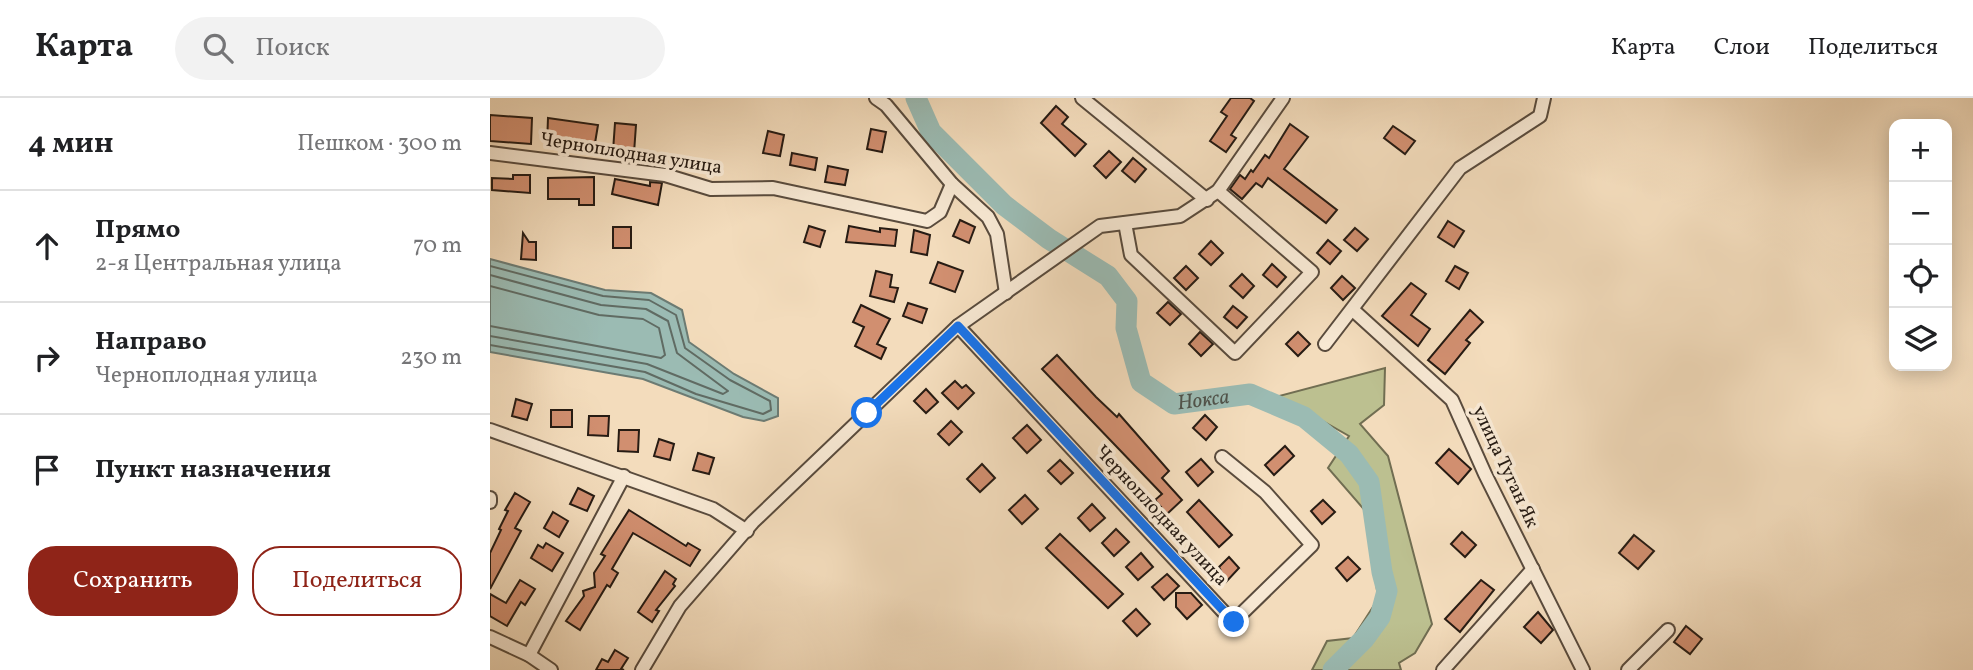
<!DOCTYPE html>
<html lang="ru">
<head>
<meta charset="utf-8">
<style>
	body { margin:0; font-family:Vollkorn,serif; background:#f2f2f2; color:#202124 }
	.controls { position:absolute; right:21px; top:21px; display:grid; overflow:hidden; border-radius:14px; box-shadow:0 4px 18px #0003 }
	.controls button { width:63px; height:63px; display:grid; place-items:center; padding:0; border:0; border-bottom:2px solid #e0e0e0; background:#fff; color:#202124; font:35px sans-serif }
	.stop { position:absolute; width:21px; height:21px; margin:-16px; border:5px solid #1a73e8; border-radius:50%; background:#fff }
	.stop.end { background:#1a73e8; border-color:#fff; box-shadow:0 2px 7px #0008 }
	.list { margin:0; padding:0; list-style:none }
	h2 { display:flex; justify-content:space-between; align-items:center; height:91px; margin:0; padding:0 28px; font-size:30px }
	h2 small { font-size:23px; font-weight:400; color:#757577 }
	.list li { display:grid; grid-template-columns:46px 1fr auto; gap:21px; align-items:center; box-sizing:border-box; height:112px; padding:0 28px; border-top:2px solid #e0e0e0 }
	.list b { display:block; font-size:26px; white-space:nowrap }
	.list p { margin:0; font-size:23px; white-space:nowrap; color:#757577 }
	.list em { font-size:23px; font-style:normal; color:#757577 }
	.actions { display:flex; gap:14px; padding:21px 28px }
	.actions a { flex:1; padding:16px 0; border:2px solid #8f2418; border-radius:28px; text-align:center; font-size:24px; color:#8f2418 }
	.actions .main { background:#8f2418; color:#fff }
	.icon { flex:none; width:38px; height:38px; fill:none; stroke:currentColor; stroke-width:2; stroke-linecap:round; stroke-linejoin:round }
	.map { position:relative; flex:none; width:1483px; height:572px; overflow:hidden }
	header { display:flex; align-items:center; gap:42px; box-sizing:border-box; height:98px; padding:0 35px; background:#fff; border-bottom:2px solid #e0e0e0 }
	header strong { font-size:33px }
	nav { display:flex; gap:38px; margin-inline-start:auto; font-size:24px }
	.search { width:490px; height:63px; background:#f2f2f2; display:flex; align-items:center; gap:18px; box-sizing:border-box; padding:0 24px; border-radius:38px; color:#757577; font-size:26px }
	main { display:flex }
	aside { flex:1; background:#fff }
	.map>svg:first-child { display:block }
</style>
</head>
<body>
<header>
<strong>Карта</strong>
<div class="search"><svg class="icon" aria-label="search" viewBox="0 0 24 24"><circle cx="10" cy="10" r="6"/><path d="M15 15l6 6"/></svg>Поиск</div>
<nav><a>Карта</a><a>Слои</a><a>Поделиться</a></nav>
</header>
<main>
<aside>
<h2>4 мин<small>Пешком · 300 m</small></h2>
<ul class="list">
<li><svg class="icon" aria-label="ahead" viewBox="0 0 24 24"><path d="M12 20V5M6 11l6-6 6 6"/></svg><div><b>Прямо</b><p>2-я Центральная улица</p></div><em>70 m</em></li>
<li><svg class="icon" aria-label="right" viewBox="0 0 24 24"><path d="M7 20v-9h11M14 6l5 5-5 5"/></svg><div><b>Направо</b><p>Черноплодная улица</p></div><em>230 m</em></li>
<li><svg class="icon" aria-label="arrive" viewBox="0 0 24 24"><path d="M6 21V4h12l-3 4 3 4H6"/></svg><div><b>Пункт назначения</b></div></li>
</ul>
<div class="actions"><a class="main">Сохранить</a><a>Поделиться</a></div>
</aside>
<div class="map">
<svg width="1483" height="572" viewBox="0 0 1483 572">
	<rect width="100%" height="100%" fill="#f3dcbc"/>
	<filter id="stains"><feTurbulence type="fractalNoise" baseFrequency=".00286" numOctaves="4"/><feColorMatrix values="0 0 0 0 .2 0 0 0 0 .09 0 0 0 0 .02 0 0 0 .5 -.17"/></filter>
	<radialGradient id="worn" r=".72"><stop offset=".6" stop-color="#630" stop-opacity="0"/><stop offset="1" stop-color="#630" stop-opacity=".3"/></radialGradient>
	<polygon fill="#bcc090" stroke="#716e52" stroke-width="2" points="895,270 894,307 870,326 898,358 942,526 925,555 909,565 911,572 822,572 837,543 863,540 888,501 878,416 838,370 859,338 789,298"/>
	<polygon fill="#9bbbb3" stroke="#6c7b73" stroke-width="2" points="0,161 115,192 161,195 192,212 199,244 244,276 288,300 288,318 274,323 253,319 153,281 0,254"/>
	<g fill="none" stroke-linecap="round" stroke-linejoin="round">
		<g stroke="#606b63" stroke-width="2">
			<polyline points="0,168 113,198 159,202 186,217 195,250 240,282 280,303 281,312 273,316 206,296 155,274 0,247"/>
			<polyline points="0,177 111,207 156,211 178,223 187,255 238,293 233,296 157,266 0,238"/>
			<polyline points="0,188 109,217 153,221 169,230 175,257 171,260 0,228"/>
		</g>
		<path stroke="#9bbbb3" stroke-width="21" id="s1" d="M 426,0 L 441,34 L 514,107 L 559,141 L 618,178 L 637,203 L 636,230 L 651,284 L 684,306 L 760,296 L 814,319 L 859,356 L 879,384 L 892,474 L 897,493 L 890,519 L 874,541 L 843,572"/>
	</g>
	<g fill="#d18f70" stroke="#261b13" stroke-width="2">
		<polygon points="741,0 760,0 764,3 741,37 746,40 736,54 720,43 737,18 731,14"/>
		<polygon points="566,8 578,19 572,26 596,46 585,58 551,25"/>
		<polygon points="0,17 42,20 41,46 0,43"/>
		<polygon points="58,20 108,27 104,51 78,47 77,51 57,47"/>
		<polygon points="125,25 146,27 144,55 123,53"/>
		<polygon points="800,26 818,39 794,71 847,112 836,125 778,80 772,89 766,85 752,101 740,91 750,77 755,81 761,72 763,74 775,57 779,60"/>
		<polygon points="903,28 925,43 915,56 894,40"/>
		<polygon points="381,31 396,34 392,54 377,51"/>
		<polygon points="278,33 294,37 290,58 273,55"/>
		<polygon points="619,53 631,64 616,80 604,68"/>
		<polygon points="302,55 327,60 325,72 300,67"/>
		<polygon points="643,60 656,71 645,84 632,73"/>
		<polygon points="338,68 358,72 355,87 335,84"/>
		<polygon points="23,77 40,77 40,95 2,92 2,80 23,81"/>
		<polygon points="104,79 104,107 89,107 89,101 58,101 58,80"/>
		<polygon points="125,81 160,88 160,84 172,85 168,107 122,96"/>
		<polygon points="470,122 485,129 479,145 463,138"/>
		<polygon points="958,123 974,133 964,149 948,139"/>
		<polygon points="319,128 335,133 330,149 314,144"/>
		<polygon points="359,128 390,134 390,130 407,132 405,148 356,144"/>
		<rect x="123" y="129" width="18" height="21"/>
		<polygon points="865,130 878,141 867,153 854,142"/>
		<polygon points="424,132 440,137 437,157 421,154"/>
		<polygon points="33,135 39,144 46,144 46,162 31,161"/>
		<polygon points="838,142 851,153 840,166 827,155"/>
		<polygon points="721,143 733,155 721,167 709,156"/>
		<polygon points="448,164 473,173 465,194 440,185"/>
		<polygon points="782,166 796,179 787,189 773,177"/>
		<polygon points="696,168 708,180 696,192 684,180"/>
		<polygon points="965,168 978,175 969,191 956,183"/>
		<polygon points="386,173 402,177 400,189 408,190 404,204 380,198"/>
		<polygon points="752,176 764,188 753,200 740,188"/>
		<polygon points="852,178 865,190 853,202 841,190"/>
		<polygon points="921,185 936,196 921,217 940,231 928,248 892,218"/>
		<polygon points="678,204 691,216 680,227 667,215"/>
		<polygon points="418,205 437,211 432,225 413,218"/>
		<polygon points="371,207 400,221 387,246 396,250 391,261 365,248 374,229 363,224"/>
		<polygon points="743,208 757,219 747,230 734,219"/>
		<polygon points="980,212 993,224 976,242 980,245 955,276 938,262"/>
		<polygon points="710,234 723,246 711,258 699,246"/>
		<polygon points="808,234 820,246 808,258 796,246"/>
		<polygon points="567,257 606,299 627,319 629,316 679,373 672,380 692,402 677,416 665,402 672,396 552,271"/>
		<polygon points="465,283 472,290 476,287 484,295 468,311 452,295"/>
		<polygon points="436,291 448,304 436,315 424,303"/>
		<polygon points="26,301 42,306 37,322 22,318"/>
		<rect x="61" y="312" width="21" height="17"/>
		<polygon points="715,317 727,329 716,342 703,330"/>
		<polygon points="99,318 119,318 118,338 98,337"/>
		<polygon points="461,323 472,334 459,347 448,336"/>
		<polygon points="537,327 551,342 537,355 523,340"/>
		<polygon points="129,332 149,332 148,354 128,353"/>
		<polygon points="169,341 184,346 180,362 164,358"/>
		<polygon points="795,348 804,358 784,377 775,367"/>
		<polygon points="959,351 981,371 968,386 946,365"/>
		<polygon points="208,355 224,360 219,376 203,372"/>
		<polygon points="711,361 723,374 708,388 696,374"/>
		<polygon points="570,362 583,375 571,386 558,373"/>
		<polygon points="492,366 505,380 490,394 477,381"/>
		<polygon points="88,390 104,398 97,413 80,406"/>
		<polygon points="25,395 40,404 25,430 31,433 0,491 0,455 11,432 9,431 18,413 15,412"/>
		<polygon points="535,397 548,411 532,426 519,412"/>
		<polygon points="709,402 742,437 729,449 697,414"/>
		<polygon points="833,402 845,414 832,426 821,413"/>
		<polygon points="602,406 615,420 600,433 588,420"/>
		<polygon points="139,412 196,448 198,445 210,452 200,468 143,435 122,471 128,475 120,489 117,487 90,532 76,523 94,498 93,493 105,489 104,475 115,458 111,456"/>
		<polygon points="63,414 78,423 69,439 54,430"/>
		<polygon points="626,431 639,444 624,458 612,445"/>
		<polygon points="972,434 986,447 975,459 961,446"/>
		<polygon points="570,436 633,496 618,510 556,450"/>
		<polygon points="1144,437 1164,453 1148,471 1129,455"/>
		<polygon points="56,445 73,455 62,473 41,460 48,447 53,450"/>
		<polygon points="651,455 663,469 648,482 636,469"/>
		<polygon points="739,459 749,470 736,484 729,469"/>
		<polygon points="858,459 870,471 857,483 846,470"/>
		<polygon points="175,473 186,481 183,486 185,488 166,512 169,513 162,524 148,514"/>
		<polygon points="677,476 689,488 674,502 662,489"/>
		<polygon points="30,482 45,491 35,507 31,504 17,528 0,518 0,496 16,505"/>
		<polygon points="991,482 1004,492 970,534 955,521"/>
		<polygon points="686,495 701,495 712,507 697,521 686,509"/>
		<polygon points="646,511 660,526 647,538 633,523"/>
		<polygon points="1048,514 1063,532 1051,545 1034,529"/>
		<polygon points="1196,528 1212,541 1200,556 1184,544"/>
		<polygon points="125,552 138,560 131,571 134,572 106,572 112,561 118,564"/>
	</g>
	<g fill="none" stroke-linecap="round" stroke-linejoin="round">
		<defs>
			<g id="minor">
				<polyline points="386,0 396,7 462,86 498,119 507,136 516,195"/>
				<polyline points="592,0 717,102"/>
				<polyline points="0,55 175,77 221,91 283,90 437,123 450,114 462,86"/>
				<polyline points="635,125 641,157 745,255 822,174 728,93"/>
				<polyline points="863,212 962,302 995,376 1093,572"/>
				<polyline points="468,228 743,524 822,447 775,394 732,359"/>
				<polyline points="835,246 970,70 1050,18 1054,0"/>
				<polyline points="0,332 223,411 257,433"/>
				<polyline points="0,400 0,404"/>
				<polyline points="0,539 39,557 61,572"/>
				<polyline points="39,557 134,378"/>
				<polyline points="152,572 190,508 263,424 468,228 610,128 690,118 728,93 793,0"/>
				<polyline points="953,572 1043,471"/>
				<polyline points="1138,572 1178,532"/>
			</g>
		</defs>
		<use href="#minor" stroke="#594b3d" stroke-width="16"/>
		<use href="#minor" stroke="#f7e8d3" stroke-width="12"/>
	</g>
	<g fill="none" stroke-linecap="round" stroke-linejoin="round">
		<polyline stroke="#1a73e8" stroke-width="9" points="377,315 468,228 744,524"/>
	</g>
	<g text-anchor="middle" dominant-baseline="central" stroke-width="7" stroke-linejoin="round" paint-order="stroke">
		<g font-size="19" fill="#261b13" stroke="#f7e8d3">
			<text transform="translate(141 56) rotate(9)">Черноплодная улица</text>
			<text transform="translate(1015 369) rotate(65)">улица Туган Як</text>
			<text transform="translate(671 418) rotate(47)">Черноплодная улица</text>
		</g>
		<g font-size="21" font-style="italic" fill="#4f534b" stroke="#f7e8d3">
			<text stroke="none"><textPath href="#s1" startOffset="450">Нокса</textPath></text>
		</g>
	</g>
	<rect width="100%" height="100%" filter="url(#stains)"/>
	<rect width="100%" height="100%" fill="url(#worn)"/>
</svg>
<div class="controls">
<button>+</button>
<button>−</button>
<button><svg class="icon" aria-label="locate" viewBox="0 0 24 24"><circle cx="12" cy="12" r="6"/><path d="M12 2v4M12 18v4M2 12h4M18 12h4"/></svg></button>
<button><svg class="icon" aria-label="layers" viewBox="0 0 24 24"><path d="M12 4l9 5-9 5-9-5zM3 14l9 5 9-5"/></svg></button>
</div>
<div class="stop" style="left:377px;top:315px"></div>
<div class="stop end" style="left:744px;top:524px"></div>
</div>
</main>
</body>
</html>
